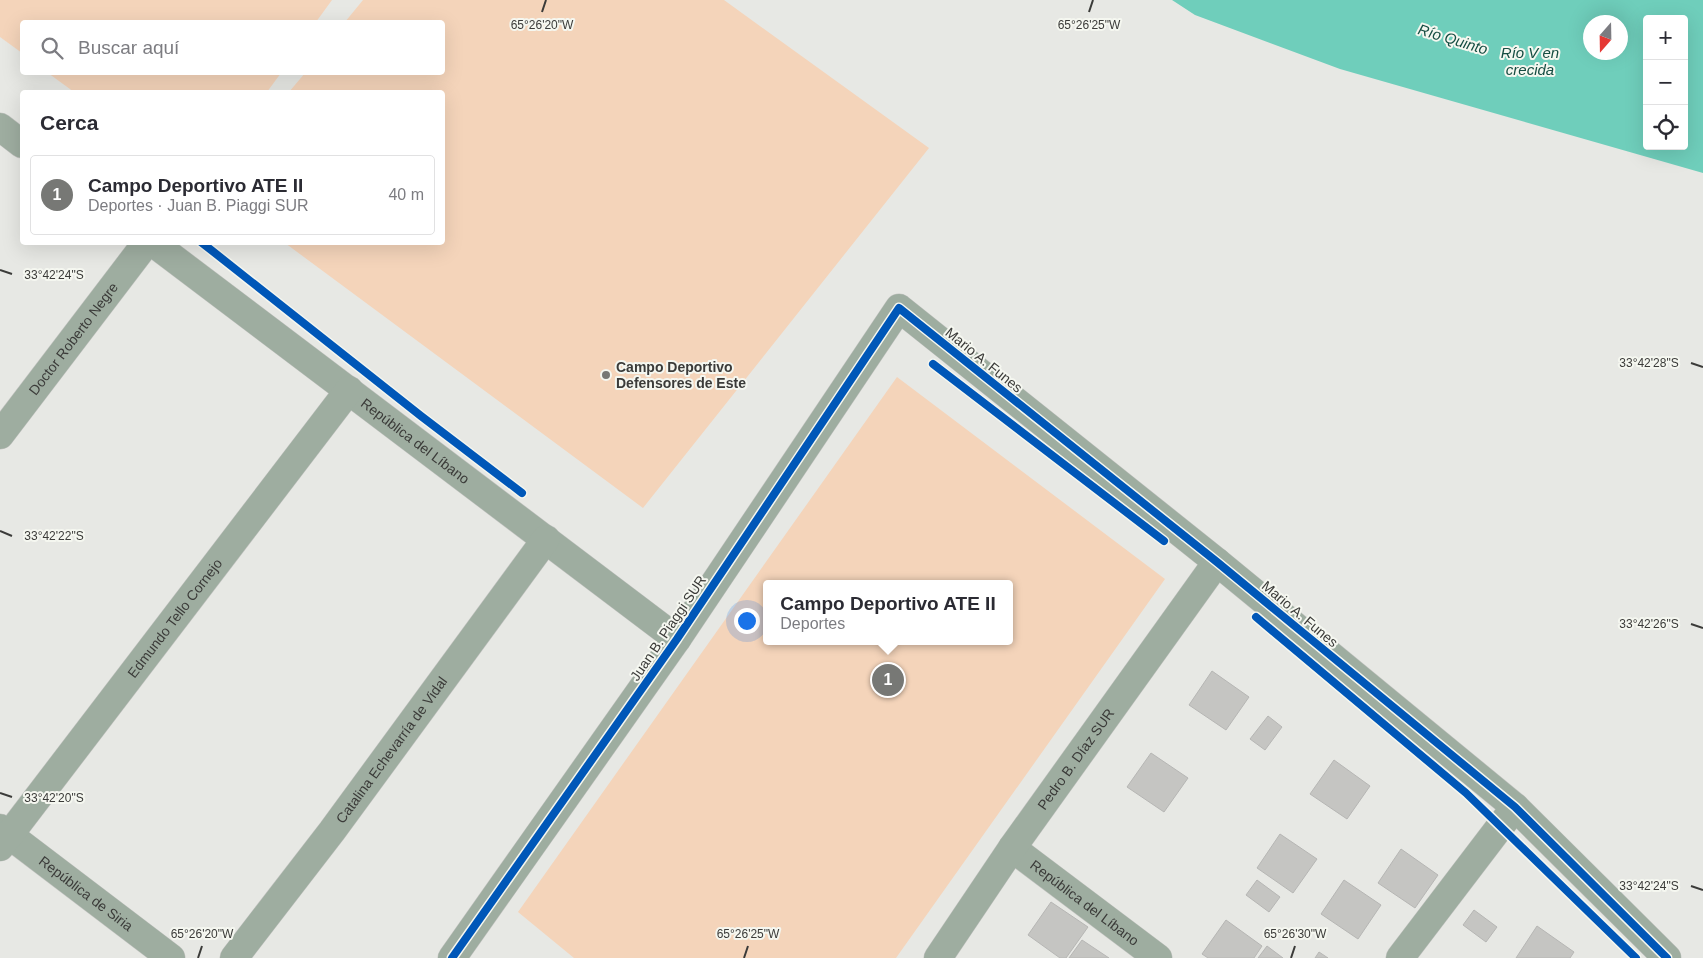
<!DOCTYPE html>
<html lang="es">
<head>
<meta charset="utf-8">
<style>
	body { margin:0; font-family:Arial,sans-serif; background:#f2f2f3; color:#2b2b33 }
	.controls { position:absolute; right:15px; top:15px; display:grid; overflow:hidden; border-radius:5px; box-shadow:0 5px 20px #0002 }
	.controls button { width:45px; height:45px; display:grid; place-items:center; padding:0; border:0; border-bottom:1px solid #e1e1e2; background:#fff; color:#2b2b33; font:25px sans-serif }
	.compass { position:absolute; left:1583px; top:15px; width:45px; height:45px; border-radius:50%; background:#fff; box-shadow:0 5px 20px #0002; rotate:200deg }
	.you { position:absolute; left:746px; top:620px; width:18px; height:18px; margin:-12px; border:4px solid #fff; border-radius:50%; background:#1a73e8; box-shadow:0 0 0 8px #1a73e833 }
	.badge { display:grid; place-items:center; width:32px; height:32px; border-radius:50%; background:#777875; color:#fff; font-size:16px; font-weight:700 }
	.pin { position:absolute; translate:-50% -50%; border:2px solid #fff; box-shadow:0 1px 5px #0006 }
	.popup { position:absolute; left:763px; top:580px; width:250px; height:65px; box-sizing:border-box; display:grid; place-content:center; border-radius:5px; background:#fff; filter:drop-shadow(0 1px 4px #0005); font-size:16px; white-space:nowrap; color:#7c7c81 }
	.popup b { font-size:19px; color:#2b2b33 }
	.popup::after { content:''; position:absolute; left:50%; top:100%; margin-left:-10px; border:10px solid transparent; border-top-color:#fff }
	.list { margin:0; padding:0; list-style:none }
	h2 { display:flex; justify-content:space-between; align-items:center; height:65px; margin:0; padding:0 20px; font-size:21px }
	h2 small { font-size:16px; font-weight:400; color:#7c7c81 }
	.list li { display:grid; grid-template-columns:32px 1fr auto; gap:15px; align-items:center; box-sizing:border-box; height:80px; margin:0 10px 10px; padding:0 10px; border:1px solid #e1e1e2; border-radius:5px }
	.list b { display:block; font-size:19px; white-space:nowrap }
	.list p { margin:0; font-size:16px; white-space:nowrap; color:#7c7c81 }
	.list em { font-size:16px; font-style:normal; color:#7c7c81 }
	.icon { flex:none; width:28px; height:28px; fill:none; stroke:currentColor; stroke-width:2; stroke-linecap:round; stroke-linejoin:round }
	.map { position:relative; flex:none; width:1703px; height:958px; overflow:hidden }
	.search { position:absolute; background:#fff; box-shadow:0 5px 20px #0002; left:20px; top:20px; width:425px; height:55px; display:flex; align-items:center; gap:12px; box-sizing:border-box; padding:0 18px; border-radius:5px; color:#7c7c81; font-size:19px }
	.panel { position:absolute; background:#fff; box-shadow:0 5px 20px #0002; left:20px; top:90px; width:425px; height:155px; border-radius:5px }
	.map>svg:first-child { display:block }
</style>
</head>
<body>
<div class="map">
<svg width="1703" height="958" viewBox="0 0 1703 958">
	<rect width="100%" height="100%" fill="#e7e8e4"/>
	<g fill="#f4d4ba" fill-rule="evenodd">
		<polygon points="0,0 332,0 316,22 22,22 22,53 0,37"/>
		<polygon points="363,0 724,0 929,148 643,508 285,243 442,242 442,92 289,92 305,73 442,72 442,22 345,22"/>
		<polygon points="48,73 281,73 267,92 74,92"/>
		<path d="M 897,377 L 1165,579 L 896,958 L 574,958 L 518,912 ZM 767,584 L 1009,584 L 1009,641 L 767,641 Z"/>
	</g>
	<path fill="#6fcebb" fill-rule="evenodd" d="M 1172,0 L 1703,0 L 1703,173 L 1340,69 L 1195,15 ZM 1647,19 L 1684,19 L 1684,146 L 1647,146 ZM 1590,22 L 1620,22 L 1620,52 L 1590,52 Z"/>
	<g fill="#c5c5c2" stroke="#b6b6b4">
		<polygon points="1212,671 1249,697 1226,730 1189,705"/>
		<polygon points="1268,716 1282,727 1265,750 1250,739"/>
		<polygon points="1151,753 1188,778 1164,812 1127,787"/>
		<polygon points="1334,760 1370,786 1347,819 1310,794"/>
		<polygon points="1280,834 1317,859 1293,893 1257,868"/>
		<polygon points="1401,849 1438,875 1415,908 1378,883"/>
		<polygon points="1257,880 1280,897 1269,912 1246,895"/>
		<polygon points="1344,880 1381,905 1358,939 1321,914"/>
		<polygon points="1051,902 1088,927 1066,958 1060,958 1028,935"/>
		<polygon points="1474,910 1497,927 1486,942 1463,925"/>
		<polygon points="1226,920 1262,946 1254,958 1208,958 1202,954"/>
		<polygon points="1537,926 1574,952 1570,958 1516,958"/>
		<polygon points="1082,940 1109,958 1069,958"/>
		<polygon points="1267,946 1283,958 1258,958"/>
		<polygon points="1319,952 1328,958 1315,958"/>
	</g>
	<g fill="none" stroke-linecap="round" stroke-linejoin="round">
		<defs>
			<g id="minor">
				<polyline points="0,127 22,144"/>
				<path id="s1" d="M 152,242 L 677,639"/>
				<path id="s2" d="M 0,435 L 147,242"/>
				<path id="s3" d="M 0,828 L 171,958"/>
				<path id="s4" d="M 0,847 L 349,390"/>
				<path id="s5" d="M 1012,848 L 1158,958"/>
				<path id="s6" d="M 234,958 L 332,831 L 546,539"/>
				<polyline points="452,958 677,639 899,308 1217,562 1515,807 1667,958"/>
				<path id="s7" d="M 938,958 L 1012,848 L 1217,562"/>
				<polyline points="1400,958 1515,807"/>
			</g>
		</defs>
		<use href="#minor" stroke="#c5c5c3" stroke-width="29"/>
		<use href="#minor" stroke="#9eada0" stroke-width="28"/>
		<defs>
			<g id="cycleway">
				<polyline points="201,242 421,416 522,493"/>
				<polyline points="933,364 1164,541"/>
				<polyline points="1256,617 1466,793 1636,958"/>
				<polyline points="452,958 677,639 899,308 1217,562 1515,807 1667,958"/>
			</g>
		</defs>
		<use href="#cycleway" stroke="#f5f7f0" stroke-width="11"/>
		<use href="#cycleway" stroke="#0057b8" stroke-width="8"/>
	</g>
	<path fill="none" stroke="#3b3b39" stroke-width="2" d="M 542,12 L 546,0M 1089,12 L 1093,0M 0,270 L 12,274M 1691,363 L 1703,367M 0,531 L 12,536M 1691,624 L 1703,628M 0,793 L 12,797M 1691,886 L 1703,890M 198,958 L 202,946M 744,958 L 748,946M 1291,958 L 1295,946"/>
	<circle fill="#777875" stroke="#f5f7f0" stroke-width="2" cx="606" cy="375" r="5"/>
	<g text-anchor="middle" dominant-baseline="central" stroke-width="4" stroke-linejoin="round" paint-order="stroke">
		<g font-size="14" fill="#3b3b39" stroke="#f5f7f0">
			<text stroke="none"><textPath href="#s2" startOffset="121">Doctor Roberto Negre</textPath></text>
			<text transform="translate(984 360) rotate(39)">Mario A. Funes</text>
			<text stroke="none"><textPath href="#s1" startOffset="330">República del Líbano</textPath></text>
			<text transform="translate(1300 614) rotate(40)">Mario A. Funes</text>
			<text stroke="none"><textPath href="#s4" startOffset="288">Edmundo Tello Cornejo</textPath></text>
			<text transform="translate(668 628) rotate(-56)">Juan B. Piaggi SUR</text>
			<text stroke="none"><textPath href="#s6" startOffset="261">Catalina Echevarría de Vidal</textPath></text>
			<text stroke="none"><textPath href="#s7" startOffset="242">Pedro B. Díaz SUR</textPath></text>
			<text stroke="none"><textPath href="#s3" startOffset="108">República de Siria</textPath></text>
			<text stroke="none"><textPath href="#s5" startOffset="91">República del Líbano</textPath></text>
		</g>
		<g font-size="14" font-weight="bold" fill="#3b3b39" stroke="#f5f7f0" text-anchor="start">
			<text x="616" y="367">Campo Deportivo<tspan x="616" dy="16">Defensores de Este</tspan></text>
		</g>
		<g font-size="15" font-style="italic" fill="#154d42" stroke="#f5f7f0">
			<text transform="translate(1453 39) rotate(17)">Río Quinto</text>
			<text x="1530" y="52">Río V en<tspan x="1530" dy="17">crecida</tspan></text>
		</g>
	</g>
	<g font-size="12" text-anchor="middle" fill="#3b3b39" stroke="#f5f7f0" stroke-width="4" stroke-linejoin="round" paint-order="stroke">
		<text x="542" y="29">65°26'20"W</text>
		<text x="1089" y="29">65°26'25"W</text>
		<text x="54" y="279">33°42'24"S</text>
		<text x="1649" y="367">33°42'28"S</text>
		<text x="54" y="540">33°42'22"S</text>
		<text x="1649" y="628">33°42'26"S</text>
		<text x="54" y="802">33°42'20"S</text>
		<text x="1649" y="890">33°42'24"S</text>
		<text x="202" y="938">65°26'20"W</text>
		<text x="748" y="938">65°26'25"W</text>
		<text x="1295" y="938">65°26'30"W</text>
	</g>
</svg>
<div class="controls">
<button>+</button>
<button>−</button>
<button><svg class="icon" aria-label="locate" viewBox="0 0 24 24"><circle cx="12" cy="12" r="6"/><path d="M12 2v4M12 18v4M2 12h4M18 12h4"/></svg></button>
</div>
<svg class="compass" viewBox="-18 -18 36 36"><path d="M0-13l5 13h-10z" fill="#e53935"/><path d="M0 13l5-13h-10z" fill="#7c7c81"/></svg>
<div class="you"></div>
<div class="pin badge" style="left:888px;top:680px">1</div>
<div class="popup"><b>Campo Deportivo ATE II</b>Deportes</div>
<div class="search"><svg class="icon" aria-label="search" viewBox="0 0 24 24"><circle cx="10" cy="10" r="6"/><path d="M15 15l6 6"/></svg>Buscar aquí</div>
<section class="panel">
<h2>Cerca<small></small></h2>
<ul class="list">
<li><span class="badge">1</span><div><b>Campo Deportivo ATE II</b><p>Deportes · Juan B. Piaggi SUR</p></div><em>40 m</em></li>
</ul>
</section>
</div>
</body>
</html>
